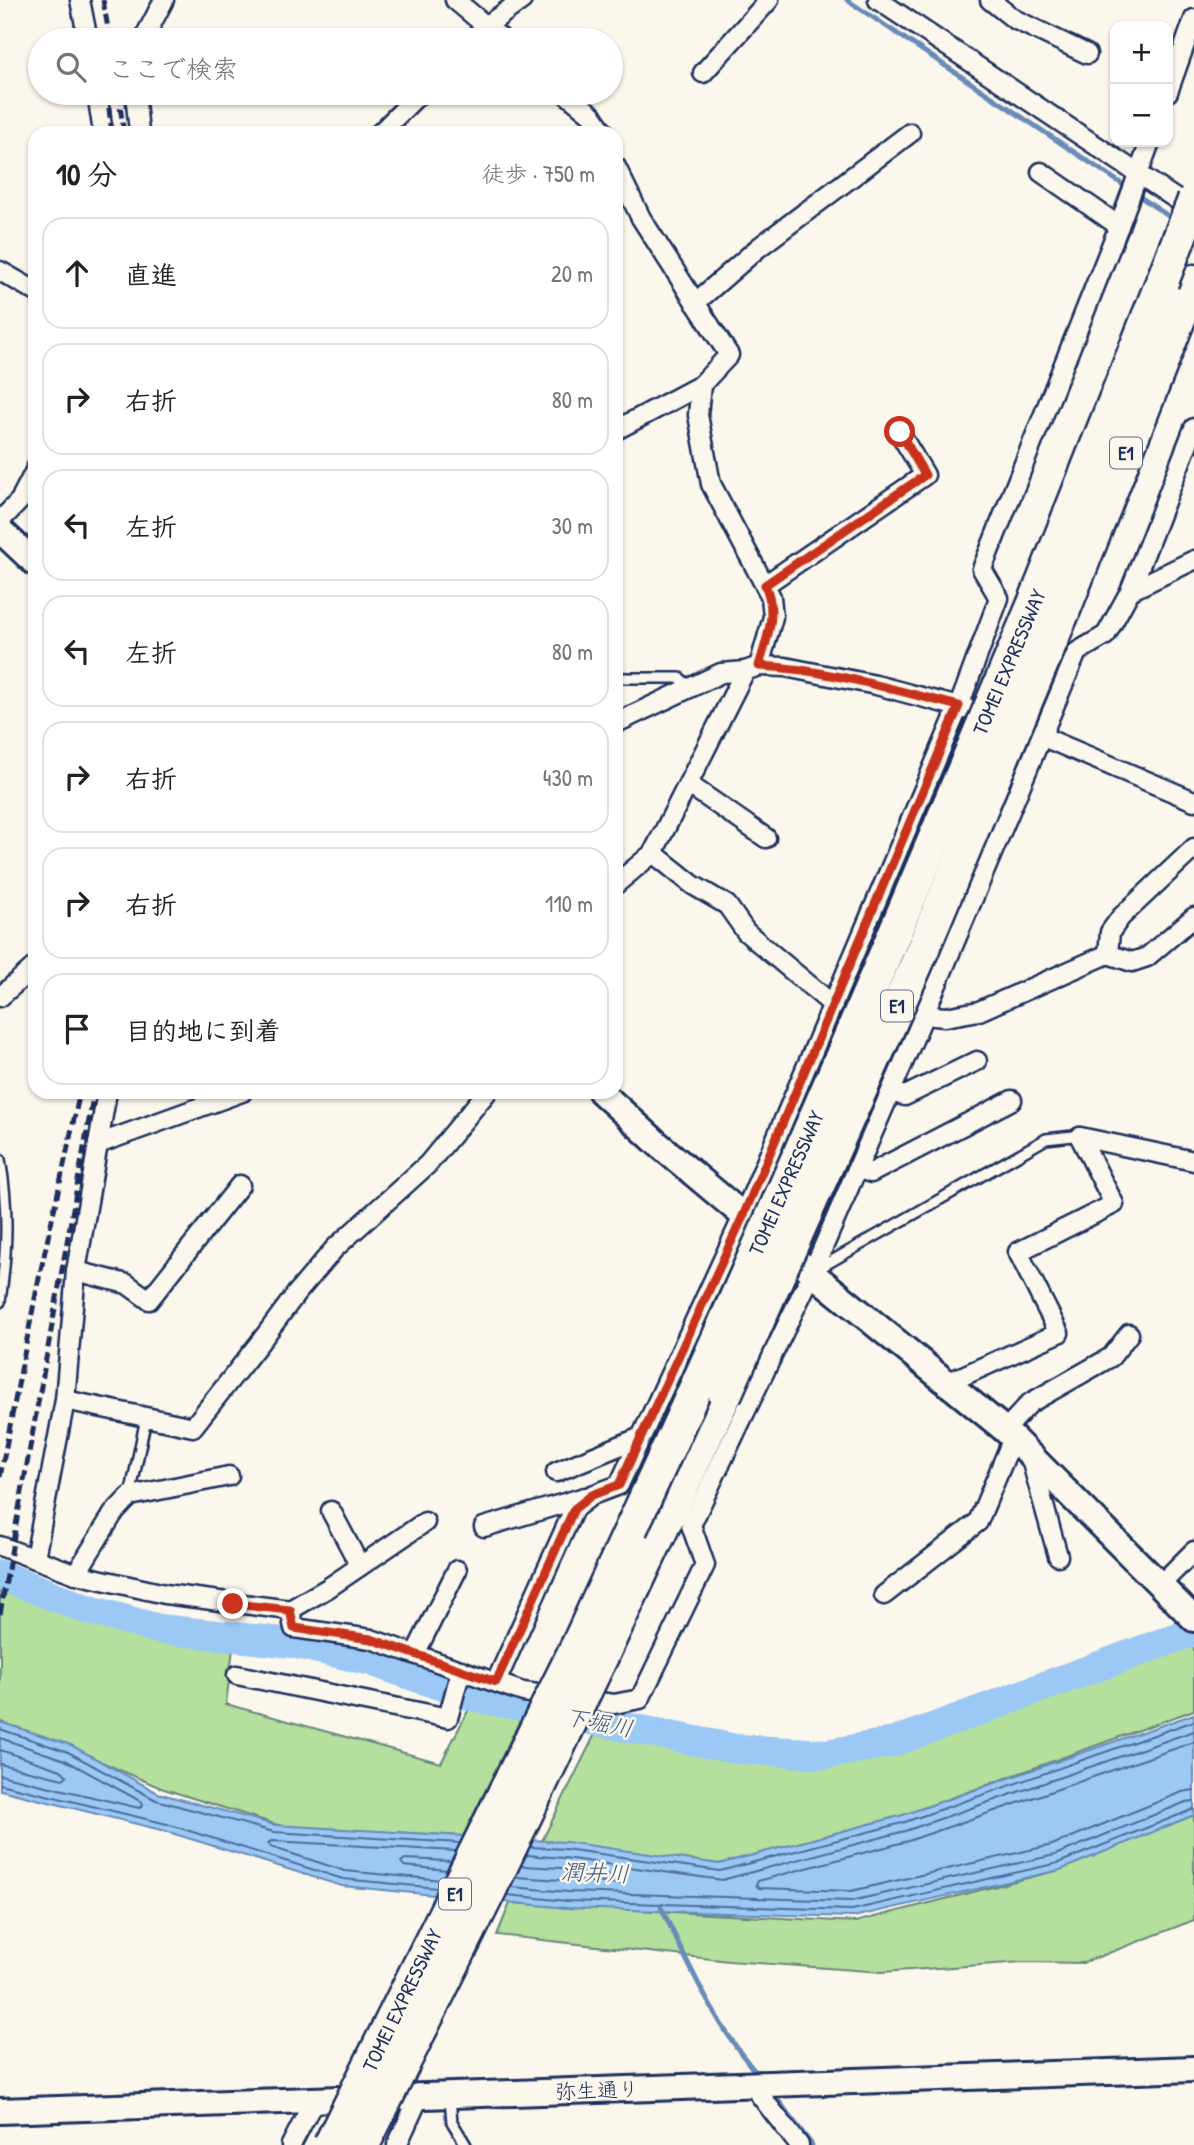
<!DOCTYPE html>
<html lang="ja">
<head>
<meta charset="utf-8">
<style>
	body { margin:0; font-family:"Patrick Hand","Klee One",sans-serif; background:#f6f6f6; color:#222 }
	.controls { position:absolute; right:21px; top:21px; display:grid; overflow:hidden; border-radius:14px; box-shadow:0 2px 5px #0004 }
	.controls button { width:63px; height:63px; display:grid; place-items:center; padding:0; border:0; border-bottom:2px solid #e0e0e0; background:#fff; color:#222; font:35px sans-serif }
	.stop { position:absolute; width:21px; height:21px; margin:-16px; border:5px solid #c8321e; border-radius:50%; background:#fff }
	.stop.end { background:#c8321e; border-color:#fff; box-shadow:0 2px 7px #0008 }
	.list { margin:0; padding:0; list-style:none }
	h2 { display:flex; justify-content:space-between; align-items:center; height:91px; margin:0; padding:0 28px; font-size:30px }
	h2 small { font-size:23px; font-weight:400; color:#767676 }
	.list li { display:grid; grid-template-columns:46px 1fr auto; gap:21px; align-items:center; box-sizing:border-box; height:112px; margin:0 14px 14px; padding:0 14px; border:2px solid #e0e0e0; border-radius:21px }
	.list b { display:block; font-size:26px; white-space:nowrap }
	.list em { font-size:23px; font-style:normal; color:#767676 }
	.icon { flex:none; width:38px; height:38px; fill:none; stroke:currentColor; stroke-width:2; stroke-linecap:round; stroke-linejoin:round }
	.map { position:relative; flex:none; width:1194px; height:2145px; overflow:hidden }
	.search { position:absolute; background:#fff; box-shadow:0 2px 5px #0004; left:28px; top:28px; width:595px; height:77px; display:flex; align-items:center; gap:18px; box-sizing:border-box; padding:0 24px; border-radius:38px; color:#767676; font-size:26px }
	.panel { position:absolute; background:#fff; box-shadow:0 2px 5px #0004; left:28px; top:126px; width:595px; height:973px; border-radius:21px }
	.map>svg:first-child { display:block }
</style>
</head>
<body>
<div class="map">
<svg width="1194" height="2145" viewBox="0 0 1194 2145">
	<rect width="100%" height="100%" fill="#fbf7ec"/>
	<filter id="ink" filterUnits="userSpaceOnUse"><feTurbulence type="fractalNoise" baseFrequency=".0143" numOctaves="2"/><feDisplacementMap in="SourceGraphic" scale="14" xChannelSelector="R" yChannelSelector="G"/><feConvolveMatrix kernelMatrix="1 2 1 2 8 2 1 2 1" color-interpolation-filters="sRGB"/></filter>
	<g filter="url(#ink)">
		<g fill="#b5df9d" stroke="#68877e" stroke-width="2">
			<polygon points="0,1588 148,1636 234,1641 226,1704 441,1763 471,1705 521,1718 463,1836 281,1826 161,1788 42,1736 0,1722"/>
			<polygon points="1194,1639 1194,1710 904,1815 719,1864 542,1841 601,1722 725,1753 895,1749"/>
			<polygon points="1194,1815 1194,1920 1083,1963 1023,1962 882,1972 729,1961 497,1935 510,1903 855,1922 1055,1871"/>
		</g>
		<polygon fill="#9bc8f5" stroke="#688bb9" stroke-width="2" points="1194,1714 1194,1815 1060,1870 853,1917 567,1908 342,1886 165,1831 0,1790 0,1722 71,1745 158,1793 275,1825 566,1842 719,1864 900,1816"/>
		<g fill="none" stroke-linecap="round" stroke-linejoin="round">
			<g stroke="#4e6c9a" stroke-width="2">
				<polyline points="0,1729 68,1752 156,1800 274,1832 460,1843"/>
				<polyline points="0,1738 65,1760 142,1802 143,1806 139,1808 0,1775"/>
				<polyline points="1194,1742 908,1841 758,1881 756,1885 759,1888 851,1891 1052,1845 1182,1792 1194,1790"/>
				<polyline points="0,1750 61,1770 67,1776 63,1779 0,1764"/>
				<polyline points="0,1784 167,1824 343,1879 437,1888"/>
				<polyline points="530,1847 565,1849 720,1871 902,1823 1194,1721"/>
				<polyline points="526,1855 564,1858 722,1880 905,1831 1194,1731"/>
				<polyline points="447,1870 404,1866 401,1862 405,1859 451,1861"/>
				<polyline points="516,1877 621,1884 624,1881 622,1877 563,1868 521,1866"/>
				<polyline points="442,1880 345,1871 271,1847 268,1843 272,1841 456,1851"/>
				<polyline points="511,1887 568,1892 851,1901 1055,1855 1186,1802 1194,1801"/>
				<polyline points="507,1895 567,1901 852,1910 1058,1863 1194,1809"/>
			</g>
			<g stroke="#688bb9" stroke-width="5">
				<polyline points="847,0 1128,188"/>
				<polyline points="1136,194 1174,220"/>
				<path d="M 661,1907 C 689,1965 716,2027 759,2076"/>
				<polyline points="772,2092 812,2145"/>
			</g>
			<polyline stroke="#9bc8f5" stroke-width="30" points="0,1575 86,1609 159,1629 293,1643 368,1660 471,1696 736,1749 827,1754 894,1742 1194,1631"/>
			<defs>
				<g id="lane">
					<polyline points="18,494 35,461"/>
					<polyline points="616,678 680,678 690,687"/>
					<path d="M 0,1159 C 9,1209 7,1251 0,1302"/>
					<polyline points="816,1270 1046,1139 1073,1136 1080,1137"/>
					<polyline points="130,1496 146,1418"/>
					<polyline points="450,2098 452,2122 466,2145"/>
				</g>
				<g id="street">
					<polyline points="80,0 88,40"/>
					<polyline points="455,0 503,40"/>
					<polyline points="878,0 1194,211"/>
					<polyline points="990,0 1014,19 1087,54"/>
					<polyline points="143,40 164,0"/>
					<polyline points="473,40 486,26 522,0"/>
					<polyline points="703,73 769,0"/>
					<polyline points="1168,92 1194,19"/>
					<polyline points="97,93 103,133"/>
					<polyline points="135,93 139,132"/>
					<polyline points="565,93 592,115 604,133"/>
					<polyline points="380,133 420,93"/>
					<polyline points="616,167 641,218 729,355 701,385 698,415 711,484 771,597 773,617 759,666"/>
					<polyline points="1041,172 1119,226"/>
					<polyline points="0,271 35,291"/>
					<polyline points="695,303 758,248 910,133"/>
					<polyline points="616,430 701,385"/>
					<polyline points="0,521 35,485"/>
					<polyline points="765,585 925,475 899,432"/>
					<polyline points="1130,591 1194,560"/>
					<polyline points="616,723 721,673 745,671 759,666 785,667 876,685 970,710"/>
					<polyline points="1029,731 1194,801"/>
					<polyline points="688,784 766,838"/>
					<polyline points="653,853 693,885 727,905 746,932 833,1005"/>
					<polyline points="616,884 653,853 745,671"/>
					<polyline points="1108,954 1110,932 1121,917 1194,848"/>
					<polyline points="0,997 35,966"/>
					<polyline points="924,1015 945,1017 979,1011 1108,954 1132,962 1147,957 1194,917"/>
					<polyline points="891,1092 905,1096 977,1061"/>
					<polyline points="1080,1137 1194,1161"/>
					<polyline points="98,1144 242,1092"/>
					<polyline points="857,1168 871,1173 1012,1100"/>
					<polyline points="76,1271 127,1284 149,1300 240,1185"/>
					<polyline points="947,1383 1059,1333 1018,1252 1114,1204 1080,1137"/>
					<polyline points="65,1400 193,1427 264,1337 296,1294 335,1248 428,1164 487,1092"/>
					<polyline points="1005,1430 1030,1403 1111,1357 1129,1334"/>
					<polyline points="1031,1459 1058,1556"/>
					<polyline points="556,1472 641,1437"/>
					<polyline points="331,1511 360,1566"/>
					<polyline points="484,1527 585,1497"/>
					<polyline points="0,1546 76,1574 165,1594 290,1610 328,1588 425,1522"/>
					<polyline points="35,1558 65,1400 76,1271 107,1092"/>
					<polyline points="76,1574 113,1514 130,1496 229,1476"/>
					<polyline points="1161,1584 1194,1551"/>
					<polyline points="884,1595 978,1522 1013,1438"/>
					<polyline points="290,1610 294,1628 371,1639 523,1692 614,1704 640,1699 705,1565 691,1525 812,1273 924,1015 1077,652 1106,635 1130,591 1194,428"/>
					<polyline points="415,1654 457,1570"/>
					<polyline points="237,1675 448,1718 461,1670"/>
					<polyline points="496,1682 574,1509 592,1495 619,1485 744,1214 959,706 999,598 982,569 1119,226 1150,142"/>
					<polyline points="752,2085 799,2145"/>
					<polyline points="291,2145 315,2099"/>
					<polyline points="397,2145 419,2097"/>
				</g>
				<g id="secondary">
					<polyline points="0,530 35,563"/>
					<polyline points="601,1092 658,1144 812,1273 1005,1430 1194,1619"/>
					<polyline points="0,2111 1194,2069"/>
				</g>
				<g id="highway">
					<polyline points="1035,601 1162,282"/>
					<polyline points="1062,615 1194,281"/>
					<polyline points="579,1642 631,1529"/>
					<polyline points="603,1654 725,1395"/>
				</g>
			</defs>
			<use href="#lane" stroke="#1b2f5e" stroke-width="14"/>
			<use href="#street" stroke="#1b2f5e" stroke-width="23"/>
			<use href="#secondary" stroke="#1b2f5e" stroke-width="30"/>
			<use href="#highway" stroke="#1b2f5e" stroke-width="37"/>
			<use href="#lane" stroke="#fbf7ec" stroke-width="9"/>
			<use href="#street" stroke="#fbf7ec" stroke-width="18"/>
			<use href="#secondary" stroke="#fbf7ec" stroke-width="24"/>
			<use href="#highway" stroke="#fbf7ec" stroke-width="32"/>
			<g stroke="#1b2f5e" stroke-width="5" stroke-dasharray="10 5" stroke-linecap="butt">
				<polyline points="103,0 110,40"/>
				<polyline points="107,93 112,133"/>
				<polyline points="118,93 124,133"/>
				<polyline points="0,1477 38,1283 80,1092"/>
				<polyline points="0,1614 94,1092"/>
			</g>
			<defs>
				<g id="highway-bridge">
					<polyline points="1162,282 1194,200"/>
					<polyline points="725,1395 917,963 1062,615"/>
					<path d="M 631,1529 C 773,1223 904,912 1035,601"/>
					<polyline points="330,2145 579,1642"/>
					<polyline points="363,2145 488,1894 603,1654"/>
				</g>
			</defs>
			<use href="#highway-bridge" stroke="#1b2f5e" stroke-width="37" stroke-linecap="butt"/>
			<use href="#highway-bridge" stroke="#fbf7ec" stroke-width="32"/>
		</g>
	</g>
	<g fill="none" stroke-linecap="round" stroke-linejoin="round" filter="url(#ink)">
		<path stroke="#c8321e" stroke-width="9" d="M 233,1604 L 290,1610 L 294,1628 L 371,1639 L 496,1682 L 574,1509 L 592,1495 L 619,1485 L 744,1214 L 959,706 C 894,690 827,669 759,666 C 767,638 778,613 765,585 L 925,475 L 900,432"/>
	</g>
	<g text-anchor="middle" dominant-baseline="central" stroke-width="5" stroke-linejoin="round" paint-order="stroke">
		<g fill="#fbf7ec" stroke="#5e6b89" stroke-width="2">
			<rect x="1110" y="437.5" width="32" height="31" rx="5"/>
			<rect x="881" y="990.5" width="32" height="31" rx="5"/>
			<rect x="439" y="1878.5" width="32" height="31" rx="5"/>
		</g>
		<g font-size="19" font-weight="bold" fill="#1b2f5e">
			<text x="1126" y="453">E1</text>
			<text x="897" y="1006">E1</text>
			<text x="455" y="1894">E1</text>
		</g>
		<g font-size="21" fill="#1b2f5e" stroke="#fbf7ec">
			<text transform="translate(1009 662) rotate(-67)">TOMEI EXPRESSWAY</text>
			<text transform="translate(786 1183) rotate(-66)">TOMEI EXPRESSWAY</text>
			<text transform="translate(402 2000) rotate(-64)">TOMEI EXPRESSWAY</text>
			<text transform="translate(597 2090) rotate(-2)">弥生通り</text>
		</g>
		<g font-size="23" font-style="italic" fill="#3b5584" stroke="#fbf7ec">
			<text transform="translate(599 1722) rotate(11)">下堀川</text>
			<text transform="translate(595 1872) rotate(2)">潤井川</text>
		</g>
	</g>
</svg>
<div class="controls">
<button>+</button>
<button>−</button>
</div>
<div class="stop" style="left:900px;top:432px"></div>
<div class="stop end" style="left:233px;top:1604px"></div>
<div class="search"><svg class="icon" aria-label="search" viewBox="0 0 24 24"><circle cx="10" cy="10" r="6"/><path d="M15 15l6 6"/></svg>ここで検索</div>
<section class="panel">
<h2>10 分<small>徒歩 · 750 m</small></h2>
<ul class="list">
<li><svg class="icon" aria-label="ahead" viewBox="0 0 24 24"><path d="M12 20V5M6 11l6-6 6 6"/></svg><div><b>直進</b></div><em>20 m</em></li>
<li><svg class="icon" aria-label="right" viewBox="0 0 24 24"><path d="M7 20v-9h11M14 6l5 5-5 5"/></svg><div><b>右折</b></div><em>80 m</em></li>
<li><svg class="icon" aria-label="left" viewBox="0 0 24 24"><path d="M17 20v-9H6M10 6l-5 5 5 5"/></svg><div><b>左折</b></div><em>30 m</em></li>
<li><svg class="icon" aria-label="left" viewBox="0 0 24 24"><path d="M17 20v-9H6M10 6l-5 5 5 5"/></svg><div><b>左折</b></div><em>80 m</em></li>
<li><svg class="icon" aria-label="right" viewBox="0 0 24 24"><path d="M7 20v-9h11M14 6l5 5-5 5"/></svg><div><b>右折</b></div><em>430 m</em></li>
<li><svg class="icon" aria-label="right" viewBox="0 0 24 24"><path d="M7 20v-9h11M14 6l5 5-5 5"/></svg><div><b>右折</b></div><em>110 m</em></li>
<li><svg class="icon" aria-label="arrive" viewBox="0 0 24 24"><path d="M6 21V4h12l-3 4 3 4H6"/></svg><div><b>目的地に到着</b></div></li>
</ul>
</section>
</div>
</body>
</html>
